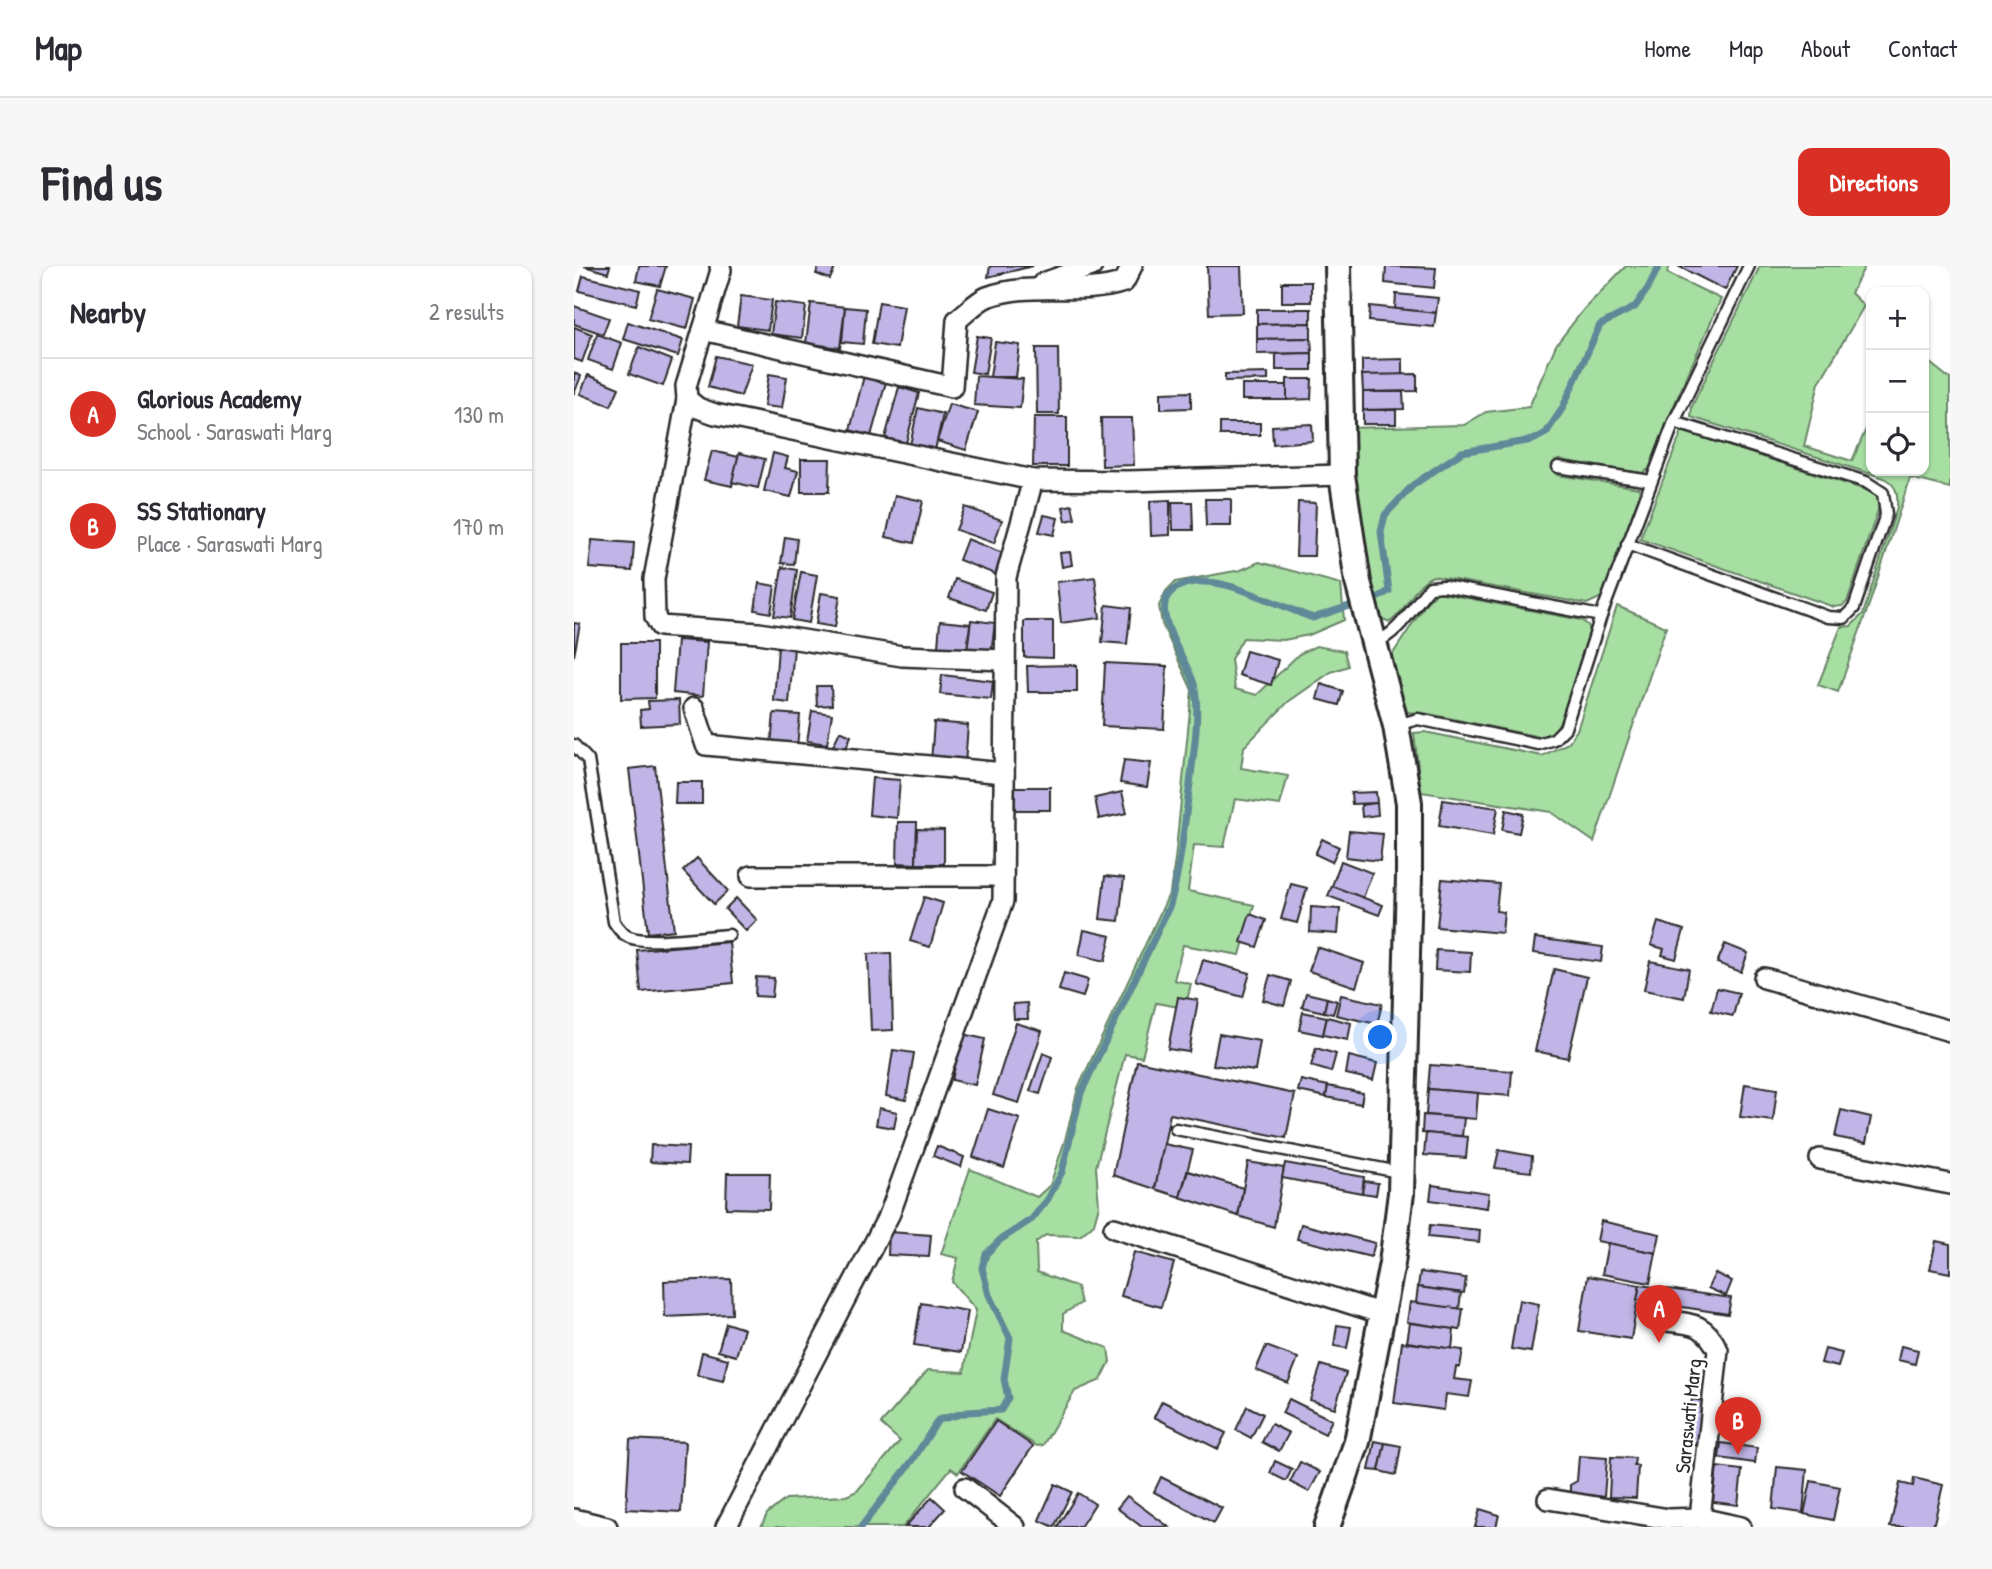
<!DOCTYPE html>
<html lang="en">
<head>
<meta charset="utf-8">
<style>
	body { margin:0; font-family:"Patrick Hand",sans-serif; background:#f7f7f7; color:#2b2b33 }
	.controls { position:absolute; right:21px; top:21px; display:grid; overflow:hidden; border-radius:14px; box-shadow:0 2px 5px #0004 }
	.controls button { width:63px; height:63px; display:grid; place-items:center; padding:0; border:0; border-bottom:2px solid #e1e1e2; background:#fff; color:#2b2b33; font:35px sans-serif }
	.you { position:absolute; left:807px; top:772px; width:24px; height:24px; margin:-18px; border:5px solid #fff; border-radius:50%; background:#1a73e8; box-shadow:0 0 0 10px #1a73e833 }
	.badge { display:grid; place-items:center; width:46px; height:46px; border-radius:50%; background:#d93025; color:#fff; font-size:23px; font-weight:700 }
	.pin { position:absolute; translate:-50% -58px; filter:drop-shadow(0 2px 4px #0008) }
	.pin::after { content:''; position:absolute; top:37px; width:24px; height:21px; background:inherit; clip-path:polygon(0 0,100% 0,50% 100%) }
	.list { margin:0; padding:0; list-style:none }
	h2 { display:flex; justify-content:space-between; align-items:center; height:91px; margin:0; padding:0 28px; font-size:30px }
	h2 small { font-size:23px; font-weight:400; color:#7c7c81 }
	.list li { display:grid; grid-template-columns:46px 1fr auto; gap:21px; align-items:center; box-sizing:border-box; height:112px; padding:0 28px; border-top:2px solid #e1e1e2 }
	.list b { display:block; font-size:26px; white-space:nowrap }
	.list p { margin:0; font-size:23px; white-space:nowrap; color:#7c7c81 }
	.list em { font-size:23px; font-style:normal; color:#7c7c81 }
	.icon { flex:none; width:38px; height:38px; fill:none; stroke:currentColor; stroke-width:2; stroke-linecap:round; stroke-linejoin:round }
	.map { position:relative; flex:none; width:1376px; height:1261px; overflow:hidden; border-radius:14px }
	header { display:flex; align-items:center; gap:42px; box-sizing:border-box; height:98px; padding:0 35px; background:#fff; border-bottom:2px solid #e1e1e2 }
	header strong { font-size:33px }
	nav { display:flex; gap:38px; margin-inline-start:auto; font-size:24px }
	.intro { display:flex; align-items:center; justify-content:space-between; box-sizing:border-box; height:168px; padding:0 42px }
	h1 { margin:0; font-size:49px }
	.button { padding:18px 32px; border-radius:14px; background:#d93025; color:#fff; font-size:24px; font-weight:700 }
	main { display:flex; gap:42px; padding:0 42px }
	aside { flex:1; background:#fff; border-radius:14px; box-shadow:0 2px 5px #0004 }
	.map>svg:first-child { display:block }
</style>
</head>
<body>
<header>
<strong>Map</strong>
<nav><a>Home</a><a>Map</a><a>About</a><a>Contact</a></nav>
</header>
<div class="intro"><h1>Find us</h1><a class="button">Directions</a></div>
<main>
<aside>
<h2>Nearby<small>2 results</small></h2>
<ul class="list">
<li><span class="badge">A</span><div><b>Glorious Academy</b><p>School · Saraswati Marg</p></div><em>130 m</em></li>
<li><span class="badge">B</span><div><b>SS Stationary</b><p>Place · Saraswati Marg</p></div><em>170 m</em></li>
</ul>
</aside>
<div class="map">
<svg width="1376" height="1261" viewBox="0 0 1376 1261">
	<rect width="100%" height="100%" fill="#fff"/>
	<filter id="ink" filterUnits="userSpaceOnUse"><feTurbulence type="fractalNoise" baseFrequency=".0143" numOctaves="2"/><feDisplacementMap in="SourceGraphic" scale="14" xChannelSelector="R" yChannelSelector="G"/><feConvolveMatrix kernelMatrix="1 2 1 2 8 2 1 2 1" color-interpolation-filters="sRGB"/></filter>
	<g filter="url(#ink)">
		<g fill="#a7dfa3" stroke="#698567" stroke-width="2">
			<path d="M 1052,0 L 1096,0 L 1093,7 L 1147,33 L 1095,151 L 1075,203 L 1068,207 L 985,194 L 983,209 L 1065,222 L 1066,228 L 1028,331 L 1013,338 L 859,310 C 839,318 834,344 816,356 L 804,351 L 787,286 L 774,162 L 890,159 L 912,146 L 955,141 L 982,79 L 1010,43 Z"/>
			<path d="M 1186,0 L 1291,0 L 1277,27 L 1290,40 L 1245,117 L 1230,180 L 1278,195 L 1297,152 L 1297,205 L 1350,205 L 1350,92 L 1376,113 L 1376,222 L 1336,212 L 1296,336 L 1264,426 L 1244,419 L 1267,361 L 1277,360 L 1289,348 L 1323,241 C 1324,226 1323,220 1310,212 L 1117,151 L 1118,140 Z"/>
			<polygon points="1108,165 1298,226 1304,232 1305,241 1273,336 1268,340 1260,341 1066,273"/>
			<polygon points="685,296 767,318 770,354 735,369 710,374 669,372 657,393 661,423 683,429 725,388 742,380 770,385 774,400 757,406 714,436 670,481 667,502 714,510 706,539 661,533 650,581 620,579 614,625 680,639 666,689 609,679 600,714 617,718 611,742 582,737 568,791 551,788 522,901 525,940 520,958 506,970 472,969 462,976 463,1006 503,1021 507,1037 489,1048 489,1064 534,1082 536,1096 527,1114 501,1125 469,1179 463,1180 421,1153 384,1207 377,1202 329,1261 187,1261 193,1248 212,1233 272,1230 283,1225 326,1175 307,1158 354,1104 390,1106 402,1044 378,1016 384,992 367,988 396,903 463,931 476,919 491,874 504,822 596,626 601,594 618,424 588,358 585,340 592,325 601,316 667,304"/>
			<polygon points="863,326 1007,354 1014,359 1016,365 988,452 979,467 966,471 850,447 833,446 818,396 818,389 853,336"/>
			<polygon points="1043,340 1092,361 1020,576 977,546 847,526 840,467 851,466 968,490 994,477 1003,464"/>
		</g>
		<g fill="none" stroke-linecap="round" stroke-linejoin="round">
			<g stroke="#5e8998" stroke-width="7">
				<polyline points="805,331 815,325 807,266 811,249 839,219 888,186 959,174 972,167 988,143 1026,59 1061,41 1074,22 1085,0"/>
				<path d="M 287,1261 L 339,1194 L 364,1154 L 394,1146 L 427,1144 L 434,1132 L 430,1113 L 436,1072 L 415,1029 L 408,1002 L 412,988 L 426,974 L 458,953 L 474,933 L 488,906 L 507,827 L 596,639 C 607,600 610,559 616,518 C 619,490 627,445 620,418 C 614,395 574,345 598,325 C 633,297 704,341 739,352 L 775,340"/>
			</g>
		</g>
		<g fill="#c1b4e6" stroke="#2b2b2b" stroke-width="2">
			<polygon points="10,0 36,0 34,7"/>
			<polygon points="65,0 92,0 86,20 62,15"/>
			<polygon points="245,0 262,0 256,13 242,8"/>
			<polygon points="416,0 459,0 414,11"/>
			<polygon points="633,0 667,0 669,47 635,48"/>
			<polygon points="812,0 862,2 860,22 811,17"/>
			<polygon points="1104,0 1163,0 1151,24"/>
			<polygon points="9,10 66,24 62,39 5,25"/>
			<rect x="708" y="16" width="29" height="20"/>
			<polygon points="83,23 121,33 113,63 74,53"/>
			<polygon points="822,28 864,32 862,47 821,43"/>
			<polygon points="167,30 198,34 194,64 163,60"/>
			<polygon points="201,36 232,40 228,72 197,68"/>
			<polygon points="305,36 330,40 323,82 298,78"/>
			<polygon points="237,37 271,41 266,82 232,77"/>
			<polygon points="0,40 35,52 29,68 0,58"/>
			<polygon points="796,40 862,47 860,61 795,55"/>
			<polygon points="271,41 292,43 289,78 268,76"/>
			<polygon points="683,43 737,43 737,57 683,58"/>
			<polygon points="54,56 109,74 104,90 49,73"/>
			<polygon points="737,57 737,72 683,73 683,58"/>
			<polygon points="0,61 18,68 8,96 0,93"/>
			<polygon points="23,68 48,77 39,103 14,94"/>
			<polygon points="403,70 417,72 411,108 397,106"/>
			<polygon points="737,72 738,87 683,88 683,73"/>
			<polygon points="421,76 446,79 442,111 416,111"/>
			<polygon points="65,81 98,94 89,120 55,108"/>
			<polygon points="462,82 484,82 485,148 463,148"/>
			<polygon points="738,87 738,104 702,104 702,88"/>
			<polygon points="142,90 178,98 167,130 134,121"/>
			<polygon points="829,93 829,109 788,109 788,94"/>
			<polygon points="0,107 7,110 0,128"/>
			<polygon points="694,107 694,114 651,115 651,108"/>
			<polygon points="195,108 213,111 208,142 190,140"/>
			<polygon points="843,108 843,125 789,126 788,109"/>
			<polygon points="14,109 45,122 37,140 6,128"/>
			<polygon points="290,110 312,116 297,170 276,164"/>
			<polygon points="402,110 449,113 446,142 400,139"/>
			<polygon points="713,113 738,113 737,133 713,134"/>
			<rect x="668" y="119" width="45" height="15"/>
			<polygon points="325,121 345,127 332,177 311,172"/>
			<polygon points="617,126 617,142 587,143 587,127"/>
			<polygon points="789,126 829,126 830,143 789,144"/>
			<polygon points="375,138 404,146 392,184 363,175"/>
			<polygon points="344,142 369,148 361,184 336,179"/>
			<rect x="789" y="144" width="33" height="14"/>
			<polygon points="460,151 493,151 493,200 459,200"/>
			<polygon points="527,152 558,152 560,199 528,200"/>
			<rect x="646" y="157" width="40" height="12"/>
			<polygon points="738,158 739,175 699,178 698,160"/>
			<polygon points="138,185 165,191 158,220 130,214"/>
			<polygon points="165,187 191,193 184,222 158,216"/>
			<polygon points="199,187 214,191 211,202 224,205 217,231 190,225"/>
			<polygon points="227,193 256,193 255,226 227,226"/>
			<polygon points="321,229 349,235 340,277 312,271"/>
			<polygon points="631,233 657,233 657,260 632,260"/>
			<polygon points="596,234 596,269 577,270 576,235"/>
			<polygon points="598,236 618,236 619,264 599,264"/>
			<polygon points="724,236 742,237 740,290 722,290"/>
			<polygon points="498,239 501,253 492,255 489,241"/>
			<polygon points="391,241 428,254 420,277 382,264"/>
			<polygon points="470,249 484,252 480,269 465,266"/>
			<polygon points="211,271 223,273 220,298 207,297"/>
			<polygon points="393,273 434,289 426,310 385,294"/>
			<polygon points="18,274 60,277 58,305 15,302"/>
			<polygon points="496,286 498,299 488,301 486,287"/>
			<polygon points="208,301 223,304 216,352 200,350"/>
			<polygon points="227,306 243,309 235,357 218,354"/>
			<polygon points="521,311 526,352 487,357 483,316"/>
			<polygon points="381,313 418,326 412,344 375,332"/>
			<polygon points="185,317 201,320 197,347 181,344"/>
			<polygon points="247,327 266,330 261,361 242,358"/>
			<polygon points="532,339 557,342 553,378 528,376"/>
			<polygon points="397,354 421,357 417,387 393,384"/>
			<polygon points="366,355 396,358 393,384 364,381"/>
			<polygon points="450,355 479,355 479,392 450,391"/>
			<polygon points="0,357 6,358 0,390"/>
			<polygon points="103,374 133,376 129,430 99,427"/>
			<polygon points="47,377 81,377 81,432 47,433"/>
			<polygon points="204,381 220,382 215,437 200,435"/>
			<polygon points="672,385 704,394 697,419 665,409"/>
			<polygon points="531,397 593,400 590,463 528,460"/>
			<polygon points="503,399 503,426 454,426 453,400"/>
			<polygon points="368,409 419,415 417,433 366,428"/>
			<polygon points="747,418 769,425 765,439 743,433"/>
			<polygon points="242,420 257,420 258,439 243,440"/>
			<polygon points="105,434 106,458 67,460 66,444 75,443 74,435"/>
			<polygon points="238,445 258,448 253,478 233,475"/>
			<polygon points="200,447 226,449 223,481 197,479"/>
			<polygon points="360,456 394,459 391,498 357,496"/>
			<polygon points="266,465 277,470 270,487 258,482"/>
			<polygon points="550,494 577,497 573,521 546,517"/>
			<polygon points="81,500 100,664 74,667 55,503"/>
			<polygon points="298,512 326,514 323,552 295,549"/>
			<polygon points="102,516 128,516 128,538 101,538"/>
			<rect x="441" y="521" width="35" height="23"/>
			<polygon points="548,526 553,547 525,553 521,532"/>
			<polygon points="802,526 803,537 778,538 777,527"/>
			<polygon points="869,534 924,542 919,569 865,560"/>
			<polygon points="803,537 804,549 788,551 787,539"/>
			<polygon points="932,544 949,548 945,567 928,564"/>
			<polygon points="324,556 343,556 342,598 323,597"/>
			<polygon points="343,563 370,564 370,598 342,598"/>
			<polygon points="775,565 809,568 806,595 772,591"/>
			<polygon points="748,573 765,581 758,596 741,588"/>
			<polygon points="123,592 154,625 140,638 109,605"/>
			<polygon points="767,595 798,607 789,632 758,620"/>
			<polygon points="531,610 550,612 545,655 526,653"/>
			<polygon points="868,613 925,618 922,645 930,646 928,667 863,661"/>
			<polygon points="717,618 733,622 723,657 707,653"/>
			<polygon points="758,620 809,639 805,649 754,630"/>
			<polygon points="350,631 369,637 356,681 336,675"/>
			<polygon points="162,632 183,654 172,665 151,643"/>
			<polygon points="737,641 766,643 764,668 736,666"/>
			<polygon points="676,648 692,654 683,681 667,676"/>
			<polygon points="1084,656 1110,664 1102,693 1088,689 1090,683 1077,679"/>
			<polygon points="510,664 537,670 531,695 505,689"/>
			<polygon points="961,672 1029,681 1027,696 959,687"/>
			<polygon points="155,676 159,717 67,726 63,684"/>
			<polygon points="1151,678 1174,687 1167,706 1143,697"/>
			<polygon points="743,681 790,697 782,721 735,705"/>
			<polygon points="862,684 897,686 896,706 861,704"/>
			<polygon points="317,687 319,764 297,765 294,688"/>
			<polygon points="629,694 676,707 669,731 622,718"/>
			<polygon points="1076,695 1115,703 1110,732 1070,724"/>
			<polygon points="980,703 1013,711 994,792 961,785"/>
			<polygon points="490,707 514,714 509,731 485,724"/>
			<polygon points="696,709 717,715 710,740 689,734"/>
			<polygon points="182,711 200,712 198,731 181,730"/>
			<polygon points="1143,722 1165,727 1159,750 1137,745"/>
			<polygon points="732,727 753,732 750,746 728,741"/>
			<polygon points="767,729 808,738 803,758 762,749"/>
			<polygon points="604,731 624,734 615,786 594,783"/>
			<polygon points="753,732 763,735 759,748 750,746"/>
			<polygon points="453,737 454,753 440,753 439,738"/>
			<polygon points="729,746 753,751 749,769 725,764"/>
			<polygon points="753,751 777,757 774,774 749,769"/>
			<polygon points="442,757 468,765 445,837 419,829"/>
			<polygon points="388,768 411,773 401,819 378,814"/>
			<polygon points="645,768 686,775 681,805 639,799"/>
			<polygon points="742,782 762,788 757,806 737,800"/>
			<polygon points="319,784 340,787 332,834 312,830"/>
			<polygon points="469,787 478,791 466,828 456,825"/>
			<polygon points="775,790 803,797 799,814 772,808"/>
			<polygon points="563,795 721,828 712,872 596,848 581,923 539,909"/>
			<polygon points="856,799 938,805 936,830 854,823"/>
			<polygon points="727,814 754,820 752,831 724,825"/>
			<polygon points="1171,818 1203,823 1199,855 1166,851"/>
			<polygon points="754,820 789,827 787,838 752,831"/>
			<polygon points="854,823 904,827 902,853 852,849"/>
			<polygon points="305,842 323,846 320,862 302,859"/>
			<polygon points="414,843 446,853 430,902 399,891"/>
			<polygon points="1267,844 1297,851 1292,877 1261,871"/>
			<polygon points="849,849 890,852 888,870 848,867"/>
			<polygon points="852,867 894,871 892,892 850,889"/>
			<polygon points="590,878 619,884 606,931 581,923"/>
			<polygon points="77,879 114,881 113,898 76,896"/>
			<polygon points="363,880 390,891 387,901 359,890"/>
			<polygon points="925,884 958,890 957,906 921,902"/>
			<polygon points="674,896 710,902 700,961 664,950"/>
			<polygon points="711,897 790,911 788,927 708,912"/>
			<polygon points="614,905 669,922 664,950 606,931"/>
			<polygon points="153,907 196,907 195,943 152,942"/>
			<polygon points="790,915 804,917 802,929 788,927"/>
			<polygon points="858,919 915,927 913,942 856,934"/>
			<polygon points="1027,955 1086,968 1082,987 1023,975"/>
			<polygon points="727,958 801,977 797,991 723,973"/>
			<polygon points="856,959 906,964 905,976 854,971"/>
			<polygon points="315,966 357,969 355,991 314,989"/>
			<polygon points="1362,975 1376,978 1376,1007 1356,1003"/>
			<polygon points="1034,977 1082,987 1076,1017 1028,1008"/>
			<polygon points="560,986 600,997 587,1041 547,1030"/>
			<polygon points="846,1006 892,1012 890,1027 844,1021"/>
			<polygon points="1141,1007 1158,1015 1152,1030 1134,1022"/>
			<polygon points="1014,1010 1066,1019 1057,1073 1005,1065"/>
			<polygon points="157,1013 158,1048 91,1051 90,1015"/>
			<polygon points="1066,1019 1157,1032 1154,1048 1063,1034"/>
			<polygon points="844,1021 887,1027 885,1043 842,1037"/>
			<polygon points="945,1034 965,1038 957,1086 937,1083"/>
			<polygon points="836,1036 889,1043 886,1064 833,1056"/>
			<polygon points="347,1037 394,1045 387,1086 340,1079"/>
			<polygon points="152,1057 170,1063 162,1090 144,1085"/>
			<polygon points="836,1057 880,1063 878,1083 833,1076"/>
			<polygon points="763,1059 777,1061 773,1082 760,1080"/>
			<polygon points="828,1076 889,1084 886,1101 882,1101 880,1113 898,1115 895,1131 872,1128 870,1144 820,1137"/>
			<polygon points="692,1080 724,1092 714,1117 682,1104"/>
			<polygon points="1327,1080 1344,1084 1341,1098 1324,1094"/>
			<polygon points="1251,1083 1268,1087 1264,1101 1247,1097"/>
			<polygon points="128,1086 154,1093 149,1115 123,1109"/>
			<polygon points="747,1099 772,1107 761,1142 736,1134"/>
			<polygon points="715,1133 758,1154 751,1168 708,1147"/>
			<polygon points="1118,1133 1136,1136 1129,1180 1111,1178"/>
			<polygon points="588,1135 652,1167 644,1183 580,1151"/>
			<polygon points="673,1140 689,1148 677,1172 662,1164"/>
			<polygon points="422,1155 459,1180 426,1230 388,1205"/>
			<polygon points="697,1158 715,1167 705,1185 688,1176"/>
			<polygon points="56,1173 111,1176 107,1246 52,1243"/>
			<polygon points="801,1175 811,1177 805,1205 795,1204"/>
			<polygon points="811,1177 827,1180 822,1209 805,1205"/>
			<polygon points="1147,1177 1183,1182 1181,1197 1145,1192"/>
			<polygon points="1005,1190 1033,1192 1030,1231 996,1227 996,1219 1003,1215"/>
			<polygon points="1037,1191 1061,1192 1060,1199 1064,1200 1062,1232 1035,1231"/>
			<polygon points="701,1195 718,1203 712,1215 696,1207"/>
			<polygon points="726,1196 746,1206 735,1226 716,1216"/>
			<polygon points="1143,1201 1168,1204 1164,1239 1139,1236"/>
			<polygon points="1203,1201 1233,1204 1229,1247 1199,1243"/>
			<polygon points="587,1211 648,1242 640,1257 580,1226"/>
			<polygon points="1340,1212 1369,1219 1359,1261 1316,1261 1326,1217 1339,1220"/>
			<polygon points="1237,1215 1266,1221 1259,1254 1230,1248"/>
			<polygon points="481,1218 498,1226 480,1261 465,1254"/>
			<polygon points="504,1227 521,1238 506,1261 483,1261"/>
			<polygon points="553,1230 595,1261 568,1261 543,1242"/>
			<polygon points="358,1231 371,1243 355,1261 331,1261"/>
			<polygon points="906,1243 925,1249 922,1261 901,1261"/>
		</g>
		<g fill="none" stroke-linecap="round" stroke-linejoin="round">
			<defs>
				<g id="service">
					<polyline points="984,201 1077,215"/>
					<polyline points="1053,278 1254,351 1270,352 1280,342 1312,248 1309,227 1292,216 1100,156"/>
					<path d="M 799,378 C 827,366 837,342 856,321 L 870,320 L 1027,350"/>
					<polyline points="823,459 844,453 964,478 980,473 991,462 1027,350 1100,156 1175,0"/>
					<path d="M 0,479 L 14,494 L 40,656 C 44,662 48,668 55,671 C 75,679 132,670 155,669"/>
					<polyline points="602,863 825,906"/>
				</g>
				<g id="minor">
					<path d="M 146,0 L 147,4 L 129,64 L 378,121 L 383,54 C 392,47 403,35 413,31 C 458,14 506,31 550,16 L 558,0"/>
					<polyline points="469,17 518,0"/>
					<polyline points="129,64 112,120 113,133 124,142 141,148 459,214"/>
					<polyline points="113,133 80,313 81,351 86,360 185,367 328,390 431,394"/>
					<polyline points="120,442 132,479 430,507"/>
					<polyline points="177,610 429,610"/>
					<polyline points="1190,712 1376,765"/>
					<polyline points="1246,893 1376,918"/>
					<polyline points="540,962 809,1048"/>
					<path d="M 1084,1054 C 1115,1058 1129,1054 1144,1084 L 1126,1252 L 1167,1261"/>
					<polyline points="391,1222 441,1261"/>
					<polyline points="974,1233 1095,1253 1126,1252"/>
					<polyline points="0,1253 33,1261"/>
					<polyline points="152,1261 316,947 429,635 432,311 459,214 554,215 768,209"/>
				</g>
				<polyline id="tertiary" points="753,1261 783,1176 818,997 827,927 835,610 835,537 822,460 784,316 768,209 764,0"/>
			</defs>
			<use href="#service" stroke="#2b2b2b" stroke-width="15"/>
			<use href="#minor" stroke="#2b2b2b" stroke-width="24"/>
			<use href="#tertiary" stroke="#2b2b2b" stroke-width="30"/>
			<use href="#service" stroke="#fff" stroke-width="10"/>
			<use href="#minor" stroke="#fff" stroke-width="19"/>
			<use href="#tertiary" stroke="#fff" stroke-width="24"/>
		</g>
	</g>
	<g text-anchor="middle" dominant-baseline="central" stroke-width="5" stroke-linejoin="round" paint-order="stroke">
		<g font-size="21" fill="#2b2b2b" stroke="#fff">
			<text transform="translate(1114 1150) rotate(-84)">Saraswati Marg</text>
		</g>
	</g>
</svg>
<div class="controls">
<button>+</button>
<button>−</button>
<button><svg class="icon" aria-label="locate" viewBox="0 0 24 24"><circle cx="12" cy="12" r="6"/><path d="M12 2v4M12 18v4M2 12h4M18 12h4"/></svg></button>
</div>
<div class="you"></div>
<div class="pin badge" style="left:1085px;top:1077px">A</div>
<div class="pin badge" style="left:1164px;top:1189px">B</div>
</div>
</main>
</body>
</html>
